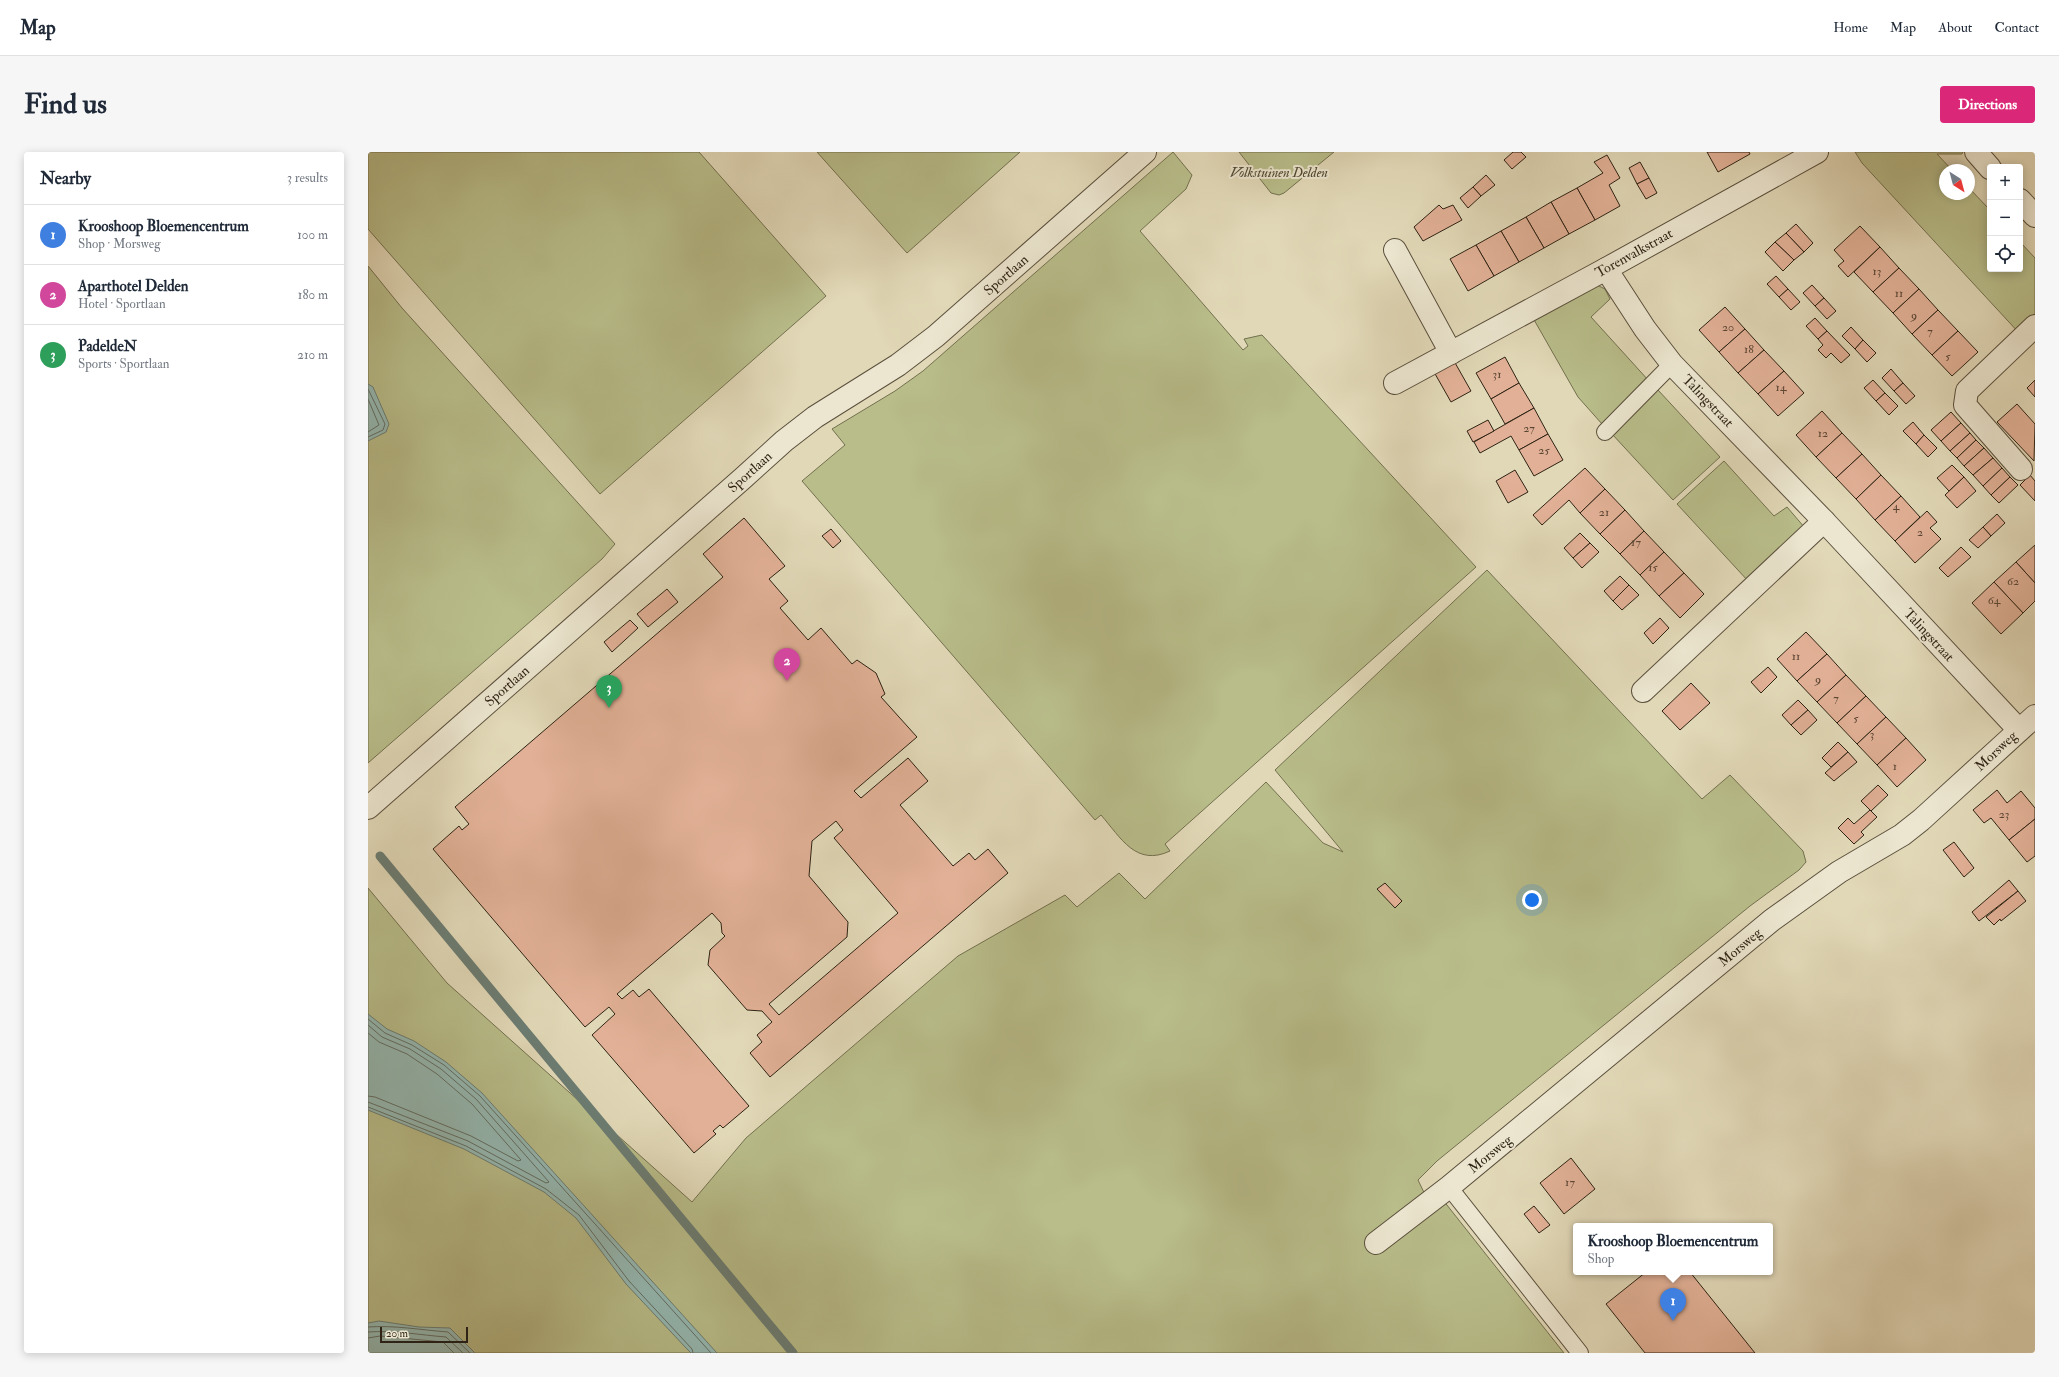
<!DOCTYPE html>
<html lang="en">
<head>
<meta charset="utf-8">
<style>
	body { margin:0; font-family:"IM FELL Double Pica",serif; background:#f6f6f7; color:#1f2937 }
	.controls { position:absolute; right:12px; top:12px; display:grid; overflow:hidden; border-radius:4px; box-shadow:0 2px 10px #0003 }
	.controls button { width:36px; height:36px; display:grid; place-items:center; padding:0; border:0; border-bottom:1px solid #e0e1e3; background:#fff; color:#1f2937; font:20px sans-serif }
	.compass { position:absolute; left:1571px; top:12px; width:36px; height:36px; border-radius:50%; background:#fff; box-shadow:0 2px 10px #0003; rotate:144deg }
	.scale { position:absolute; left:12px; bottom:10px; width:88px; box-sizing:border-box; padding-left:4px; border:2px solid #2e2314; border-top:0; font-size:11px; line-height:14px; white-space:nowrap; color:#2e2314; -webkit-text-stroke:3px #ece6d0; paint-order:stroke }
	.you { position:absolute; left:1164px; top:748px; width:14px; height:14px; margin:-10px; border:3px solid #fff; border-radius:50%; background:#1a73e8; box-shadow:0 0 0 6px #1a73e833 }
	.badge { display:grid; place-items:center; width:26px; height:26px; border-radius:50%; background:#db2777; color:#fff; font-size:13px; font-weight:700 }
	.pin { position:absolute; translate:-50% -33px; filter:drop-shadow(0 1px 2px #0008) }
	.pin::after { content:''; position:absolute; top:21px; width:14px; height:12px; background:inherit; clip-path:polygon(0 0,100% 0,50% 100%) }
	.popup { position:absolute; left:1205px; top:1071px; width:200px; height:52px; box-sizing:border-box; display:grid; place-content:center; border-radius:4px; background:#fff; filter:drop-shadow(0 1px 3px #0005); font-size:13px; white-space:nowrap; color:#747a83 }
	.popup b { font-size:15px; color:#1f2937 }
	.popup::after { content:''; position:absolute; left:50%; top:100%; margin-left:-8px; border:8px solid transparent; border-top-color:#fff }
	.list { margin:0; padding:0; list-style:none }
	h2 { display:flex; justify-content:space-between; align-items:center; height:52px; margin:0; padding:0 16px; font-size:17px }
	h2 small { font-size:13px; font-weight:400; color:#747a83 }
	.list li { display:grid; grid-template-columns:26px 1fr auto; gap:12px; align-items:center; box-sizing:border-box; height:60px; padding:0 16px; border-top:1px solid #e0e1e3 }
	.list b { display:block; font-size:15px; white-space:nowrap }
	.list p { margin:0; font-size:13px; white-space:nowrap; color:#747a83 }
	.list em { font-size:13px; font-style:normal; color:#747a83 }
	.icon { flex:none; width:22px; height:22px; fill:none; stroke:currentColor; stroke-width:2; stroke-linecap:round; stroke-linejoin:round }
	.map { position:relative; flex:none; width:1667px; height:1201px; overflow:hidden; border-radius:4px }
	header { display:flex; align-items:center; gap:24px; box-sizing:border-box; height:56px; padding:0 20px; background:#fff; border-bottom:1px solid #e0e1e3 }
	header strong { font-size:19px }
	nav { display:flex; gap:22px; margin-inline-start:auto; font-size:14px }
	.intro { display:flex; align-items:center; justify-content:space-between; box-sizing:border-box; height:96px; padding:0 24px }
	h1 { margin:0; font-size:28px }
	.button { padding:10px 18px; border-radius:4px; background:#db2777; color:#fff; font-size:14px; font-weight:700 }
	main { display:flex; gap:24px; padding:0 24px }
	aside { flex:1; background:#fff; border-radius:4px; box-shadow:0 2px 10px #0003 }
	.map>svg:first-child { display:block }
</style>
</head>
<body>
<header>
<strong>Map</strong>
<nav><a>Home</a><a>Map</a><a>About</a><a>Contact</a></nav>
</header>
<div class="intro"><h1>Find us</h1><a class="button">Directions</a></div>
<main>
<aside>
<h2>Nearby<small>3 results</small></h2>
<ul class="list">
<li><span class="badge" style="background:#3f7fe0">1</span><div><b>Krooshoop Bloemencentrum</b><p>Shop · Morsweg</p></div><em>100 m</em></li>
<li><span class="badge" style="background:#d1479c">2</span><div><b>Aparthotel Delden</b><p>Hotel · Sportlaan</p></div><em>180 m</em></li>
<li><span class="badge" style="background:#2e9e5b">3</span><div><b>PadeldeN</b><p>Sports · Sportlaan</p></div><em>210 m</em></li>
</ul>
</aside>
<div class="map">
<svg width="1667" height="1201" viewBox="0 0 1667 1201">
	<rect width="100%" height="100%" fill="#e1d8b7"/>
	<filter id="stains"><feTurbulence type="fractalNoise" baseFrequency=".005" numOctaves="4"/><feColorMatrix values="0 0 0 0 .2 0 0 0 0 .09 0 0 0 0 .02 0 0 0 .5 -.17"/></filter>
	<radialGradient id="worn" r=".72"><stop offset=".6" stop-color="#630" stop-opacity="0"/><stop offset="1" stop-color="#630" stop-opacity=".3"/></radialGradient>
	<g fill="#b8bd8a" stroke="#73704f">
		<polygon points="0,0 331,0 458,144 232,342 0,77"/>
		<polygon points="449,0 652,0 539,101"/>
		<path d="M 805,0 L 824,23 L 818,37 L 772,79 L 875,198 L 880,194 L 876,187 L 894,183 L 1108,415 L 797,692 L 802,699 C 768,715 753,686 733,663 L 727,668 L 434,329 L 477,293 L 464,277 L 527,239 L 555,219 Z"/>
		<polygon points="871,0 966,0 916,41 911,43 903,41"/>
		<polygon points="1487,0 1595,0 1594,2 1569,2 1584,18 1577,18 1577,42 1601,42 1601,36 1622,58 1622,117 1652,117 1652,90 1667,106 1667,168 1652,182 1494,11"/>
		<polygon points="0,114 34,156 247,392 234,407 0,611"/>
		<polygon points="1227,132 1237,137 1242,147 1223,165 1281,229 1234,272 1210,245 1165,166"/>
		<polygon points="1290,238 1352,305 1305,348 1244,282"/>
		<polygon points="1356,309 1406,364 1419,355 1437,376 1381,430 1309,352"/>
		<polygon points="1119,418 1334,647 1362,623 1435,699 1438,710 1431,718 1382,754 1069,1009 1050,1028 1061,1051 1071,1043 1196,1201 0,1201 0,736 79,831 324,1050 378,986 590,804 697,743 709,755 751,721 777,747 898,630 955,691 975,700 907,618"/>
	</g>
	<g fill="#95b9b3" stroke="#6c7d73">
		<polygon points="0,232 5,235 21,272 18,280 0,289"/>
		<polygon points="0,862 19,877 46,889 78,910 114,941 349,1201 323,1201 319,1197 258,1132 208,1066 176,1040 96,997 0,958"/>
		<polygon points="11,1169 51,1175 82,1176 107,1201 0,1201 0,1171"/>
	</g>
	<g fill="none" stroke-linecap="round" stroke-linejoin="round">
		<g stroke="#626e64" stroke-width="1">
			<polyline points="0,237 17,272 15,278 0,285"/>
			<polyline points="0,247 11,273 0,280"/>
			<polyline points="0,867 17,881 44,893 76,913 112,944 343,1201"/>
			<polyline points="0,873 14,885 42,897 73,917 108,947 181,1030 178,1031 100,989 0,950"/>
			<polyline points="0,881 11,890 39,902 69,922 104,952 153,1008 150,1009 103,984 7,945 0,944"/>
			<polyline points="0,955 98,994 178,1037 211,1063 261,1129 324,1197 325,1201"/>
			<path d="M 0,1175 C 26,1173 53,1178 80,1180 L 102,1201"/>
			<path d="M 0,1180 C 26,1178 52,1183 78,1185 L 95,1201"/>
			<polyline points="0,1186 12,1184 75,1190 86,1201"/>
		</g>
		<polyline stroke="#6c7d73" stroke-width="9" points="12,704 425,1201"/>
	</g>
	<g fill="#e1b096" stroke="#2e2314" fill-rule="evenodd">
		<polygon points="1145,0 1153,0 1158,5 1144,17 1136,8"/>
		<polygon points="1339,0 1381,0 1382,2 1350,20"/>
		<polygon points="1239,3 1252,26 1241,33 1252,54 1227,68 1209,36 1235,21 1226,10"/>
		<polygon points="1272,10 1281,26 1269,32 1261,16"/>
		<polygon points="1118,23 1127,33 1113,44 1105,35"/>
		<polygon points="1281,26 1289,41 1278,47 1269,32"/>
		<polygon points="1105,35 1113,44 1100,56 1092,46"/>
		<polygon points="1209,36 1227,68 1201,82 1183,50"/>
		<polygon points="1183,50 1201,82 1176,96 1158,65"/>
		<polygon points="1071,53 1075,57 1085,53 1094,68 1055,89 1046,75"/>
		<polygon points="1158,65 1176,96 1151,110 1133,79"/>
		<polygon points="1428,72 1445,91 1436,100 1418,81"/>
		<polygon points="1492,74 1512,95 1480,125 1470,114 1476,109 1466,98"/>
		<polygon points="1133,79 1151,110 1126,124 1108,93"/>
		<polygon points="1418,81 1436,100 1426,108 1407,90"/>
		<polygon points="1407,90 1426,108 1415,119 1397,100"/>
		<polygon points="1108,93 1126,124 1100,139 1082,107"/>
		<polygon points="1512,95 1531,116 1505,140 1486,120"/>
		<polygon points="1531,116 1551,137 1525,161 1505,140"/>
		<polygon points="1408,124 1420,137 1411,145 1399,132"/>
		<polygon points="1444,133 1456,146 1447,154 1435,141"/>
		<polygon points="1420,137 1432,150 1423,158 1411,145"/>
		<polygon points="1551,137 1570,158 1544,182 1525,161"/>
		<polygon points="1456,146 1468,159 1459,167 1447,154"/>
		<polygon points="1357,155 1377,177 1351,200 1331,178"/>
		<polygon points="1570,158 1590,179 1564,203 1544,182"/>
		<polygon points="1447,166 1459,179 1450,187 1438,174"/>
		<polygon points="1483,175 1495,188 1487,197 1474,184"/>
		<polygon points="1377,177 1396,198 1370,221 1351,200"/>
		<polygon points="1459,179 1482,203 1473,211 1463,201 1458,206 1450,198 1455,193 1450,187"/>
		<polygon points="1590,179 1610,200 1584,224 1564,203"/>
		<polygon points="1495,188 1508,201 1499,210 1487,197"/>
		<polygon points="1396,198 1416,219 1390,242 1370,221"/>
		<polygon points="1137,205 1151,231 1123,247 1108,221"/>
		<polygon points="1086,209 1103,239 1083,250 1066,220"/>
		<polygon points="1523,217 1535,231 1526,239 1514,226"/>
		<polygon points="1416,219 1436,241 1410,264 1390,242"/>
		<polygon points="1505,228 1517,241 1508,249 1496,236"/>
		<polygon points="1667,228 1667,245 1659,236"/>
		<polygon points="1151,231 1166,256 1137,272 1123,247"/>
		<polygon points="1535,231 1547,244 1538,252 1526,239"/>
		<polygon points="1517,241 1530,254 1521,263 1508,249"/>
		<polygon points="1649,252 1667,272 1666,309 1629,270"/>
		<polygon points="1166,256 1180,282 1151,298 1143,284 1112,301 1106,290"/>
		<polygon points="1454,259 1474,281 1448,305 1428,283"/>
		<polygon points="1583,260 1593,271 1573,289 1563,278"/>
		<polygon points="1120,268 1126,279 1105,290 1099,279"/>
		<polygon points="1545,270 1556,283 1548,292 1535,279"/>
		<polygon points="1593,271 1602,281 1582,299 1573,289"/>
		<polygon points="1474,281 1494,302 1468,326 1448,305"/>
		<polygon points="1602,281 1608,288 1589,306 1582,299"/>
		<polygon points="1180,282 1195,308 1166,324 1151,298"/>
		<polygon points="1556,283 1569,296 1560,305 1548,292"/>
		<polygon points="1608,288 1616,296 1596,314 1589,306"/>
		<polygon points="1616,296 1625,306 1605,323 1596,314"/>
		<polygon points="1494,302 1513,323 1488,347 1468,326"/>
		<polygon points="1625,306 1634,316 1615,334 1605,323"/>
		<polygon points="1584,313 1596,325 1581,339 1569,326"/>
		<polygon points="1217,316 1237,337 1212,361 1201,348 1174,373 1165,363"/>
		<polygon points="1634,316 1642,325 1623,343 1615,334"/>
		<polygon points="1147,318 1160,340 1140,351 1128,329"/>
		<polygon points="1513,323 1533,344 1507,368 1488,347"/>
		<polygon points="1662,323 1667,329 1667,349 1652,333"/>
		<polygon points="1596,325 1608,339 1589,356 1577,343"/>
		<polygon points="1642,325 1650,333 1631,351 1623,343"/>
		<polygon points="1237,337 1257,358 1232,382 1212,361"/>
		<polygon points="1533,344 1552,365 1527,389 1507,368"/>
		<polygon points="1257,358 1276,379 1252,402 1232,382"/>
		<polygon points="1559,359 1569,370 1562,376 1573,387 1547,411 1527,389"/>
		<polygon points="1629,362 1637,371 1623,384 1615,375"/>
		<path d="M 376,366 L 417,414 L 401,427 L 420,449 L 412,456 L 440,488 L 453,476 L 484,512 L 489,508 L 508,521 L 517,542 L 513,545 L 549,585 L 486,639 L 493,646 L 540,606 L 560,629 L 532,653 L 585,714 L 601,701 L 607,708 L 620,697 L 640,721 L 402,925 L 382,901 L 394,890 L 389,883 L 404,870 L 394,859 L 379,858 L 340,813 L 342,798 L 357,784 L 354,781 L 353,771 L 344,761 L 249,842 L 254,847 L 265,838 L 271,845 L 281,837 L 381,954 L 355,976 L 352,973 L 345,979 L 348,982 L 326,1001 L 224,883 L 247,862 L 241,855 L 217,875 L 65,697 L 91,674 L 94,678 L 101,672 L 87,655 L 355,425 L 335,402 ZM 468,669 L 475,678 L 466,686 L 530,761 L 411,863 L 401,852 L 479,785 L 480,770 L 441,724 L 444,689 Z"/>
		<polygon points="1615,375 1623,384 1610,396 1601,388"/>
		<polygon points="463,377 473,389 465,396 454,384"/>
		<polygon points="1276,379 1296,400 1272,423 1252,402"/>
		<polygon points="1212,381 1222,391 1205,406 1196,396"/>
		<polygon points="1222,391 1231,400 1214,416 1205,406"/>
		<polygon points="1667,393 1667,431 1648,410"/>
		<polygon points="1593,395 1603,405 1580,425 1571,416"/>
		<polygon points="1296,400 1316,421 1291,444 1272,423"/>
		<polygon points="1648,410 1667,431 1667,449 1655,461 1626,430"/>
		<polygon points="1316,421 1336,442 1312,466 1291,444"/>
		<polygon points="1252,424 1261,433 1245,449 1236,439"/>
		<polygon points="1626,430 1655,461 1633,482 1604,451"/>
		<polygon points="1261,433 1271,443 1254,458 1245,449"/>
		<polygon points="299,437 310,450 280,475 269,462"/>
		<polygon points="1292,466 1301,476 1285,492 1276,481"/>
		<polygon points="262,468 270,476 244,500 236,490"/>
		<polygon points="1438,480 1459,502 1429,529 1409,507"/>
		<polygon points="1459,502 1478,523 1449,550 1429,529"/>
		<polygon points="1400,515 1409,525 1393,541 1383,530"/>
		<polygon points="1478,523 1498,544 1469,571 1449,550"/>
		<polygon points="1323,531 1342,551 1312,578 1294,559"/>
		<polygon points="1498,544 1518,565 1489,592 1469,571"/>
		<polygon points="1430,548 1440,558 1423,573 1414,563"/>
		<polygon points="1440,558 1449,568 1433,583 1423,573"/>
		<polygon points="1518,565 1538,586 1509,613 1489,592"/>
		<polygon points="1538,586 1558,608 1529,635 1509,613"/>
		<polygon points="1470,590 1480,600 1463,615 1454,606"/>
		<polygon points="1480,600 1489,610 1466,629 1457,621"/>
		<polygon points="1510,633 1520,643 1503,659 1493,649"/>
		<polygon points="1629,638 1639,651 1653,639 1667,656 1667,667 1641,688 1623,666 1616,671 1605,658"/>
		<polygon points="1502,658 1509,665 1493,680 1496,683 1486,692 1470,676 1480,666 1486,672"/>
		<polygon points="1667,667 1667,704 1659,710 1641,688"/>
		<polygon points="1586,690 1606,716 1596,725 1575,698"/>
		<polygon points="1641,728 1650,739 1611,769 1604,760"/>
		<polygon points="1017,731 1034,749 1027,756 1009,737"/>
		<polygon points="1650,739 1658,749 1633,769 1632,767 1626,773 1618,765"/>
		<polygon points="1203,1006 1227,1037 1196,1062 1172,1031"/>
		<polygon points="1166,1054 1182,1073 1171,1081 1156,1062"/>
		<polygon points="1278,1120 1322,1120 1387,1201 1277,1201 1238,1152"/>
	</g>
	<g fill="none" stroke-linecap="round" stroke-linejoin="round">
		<defs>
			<g id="service">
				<polyline points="1237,280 1304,212"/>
				<polyline points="1081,1035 1212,1201"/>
			</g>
			<g id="minor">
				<polyline points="1608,0 1622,16"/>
				<polyline points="1652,48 1667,64"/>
				<polyline points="1027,98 1083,201"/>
				<polyline points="1238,117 1277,177 1304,212 1456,369 1651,578"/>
				<polyline points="1027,231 1238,117 1449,0"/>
				<polyline points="1653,317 1597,253 1599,239 1667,174"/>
				<polyline points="1275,539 1456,369"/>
				<polyline points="0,656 374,327 416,289 447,265 530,213 568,184 777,0"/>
				<polyline points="1008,1091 1081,1035 1404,768 1471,720 1534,683 1553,668 1667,564"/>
			</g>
		</defs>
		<use href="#service" stroke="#5b503d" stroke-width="18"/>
		<use href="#minor" stroke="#5b503d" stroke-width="24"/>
		<use href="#service" stroke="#ece6d0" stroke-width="16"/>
		<use href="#minor" stroke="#ece6d0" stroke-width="22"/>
	</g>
	<g text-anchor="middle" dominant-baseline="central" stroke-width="4" stroke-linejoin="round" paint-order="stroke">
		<g font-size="12" fill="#5b4634">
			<text x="1509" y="119">13</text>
			<text x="1531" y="141">11</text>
			<text x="1546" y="163">9</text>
			<text x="1360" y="175">20</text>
			<text x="1562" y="179">7</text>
			<text x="1381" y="197">18</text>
			<text x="1580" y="204">5</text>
			<text x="1129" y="222">31</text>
			<text x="1413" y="235">14</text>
			<text x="1161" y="276">27</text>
			<text x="1455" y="281">12</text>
			<text x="1176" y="298">25</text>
			<text x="1528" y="354">4</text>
			<text x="1236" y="360">21</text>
			<text x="1552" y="380">2</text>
			<text x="1268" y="390">17</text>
			<text x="1285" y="415">15</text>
			<text x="1645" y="429">62</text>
			<text x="1626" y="448">64</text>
			<text x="1428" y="504">11</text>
			<text x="1450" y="527">9</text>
			<text x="1468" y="546">7</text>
			<text x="1488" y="566">5</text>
			<text x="1504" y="582">3</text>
			<text x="1527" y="614">1</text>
			<text x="1636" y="662">23</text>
			<text x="1202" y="1030">17</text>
		</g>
		<g font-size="14" font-style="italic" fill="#504a32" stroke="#ece6d0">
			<text x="911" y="20">Volkstuinen Delden</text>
		</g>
		<g font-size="14" fill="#2e2314" stroke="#ece6d0">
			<text transform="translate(1266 101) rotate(-29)">Torenvalkstraat</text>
			<text transform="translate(638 123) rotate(-41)">Sportlaan</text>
			<text transform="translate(1340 249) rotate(46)">Talingstraat</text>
			<text transform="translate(382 320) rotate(-42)">Sportlaan</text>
			<text transform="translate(1561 483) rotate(47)">Talingstraat</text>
			<text transform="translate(139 534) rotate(-41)">Sportlaan</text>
			<text transform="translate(1628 599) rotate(-43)">Morsweg</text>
			<text transform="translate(1372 795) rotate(-40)">Morsweg</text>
			<text transform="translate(1122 1002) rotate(-39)">Morsweg</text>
		</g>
	</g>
	<rect width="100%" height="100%" filter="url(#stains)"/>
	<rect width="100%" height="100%" fill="url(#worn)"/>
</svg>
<div class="controls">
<button>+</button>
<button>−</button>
<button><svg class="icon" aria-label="locate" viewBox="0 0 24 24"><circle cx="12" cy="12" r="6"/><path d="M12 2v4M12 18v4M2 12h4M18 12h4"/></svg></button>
</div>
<svg class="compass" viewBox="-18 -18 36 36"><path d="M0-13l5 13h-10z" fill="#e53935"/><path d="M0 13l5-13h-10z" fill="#747a83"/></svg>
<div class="scale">20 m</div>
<div class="you"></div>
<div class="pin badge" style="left:1305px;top:1169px;background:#3f7fe0">1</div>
<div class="popup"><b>Krooshoop Bloemencentrum</b>Shop</div>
<div class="pin badge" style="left:419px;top:529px;background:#d1479c">2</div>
<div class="pin badge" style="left:241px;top:556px;background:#2e9e5b">3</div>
</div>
</main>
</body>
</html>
